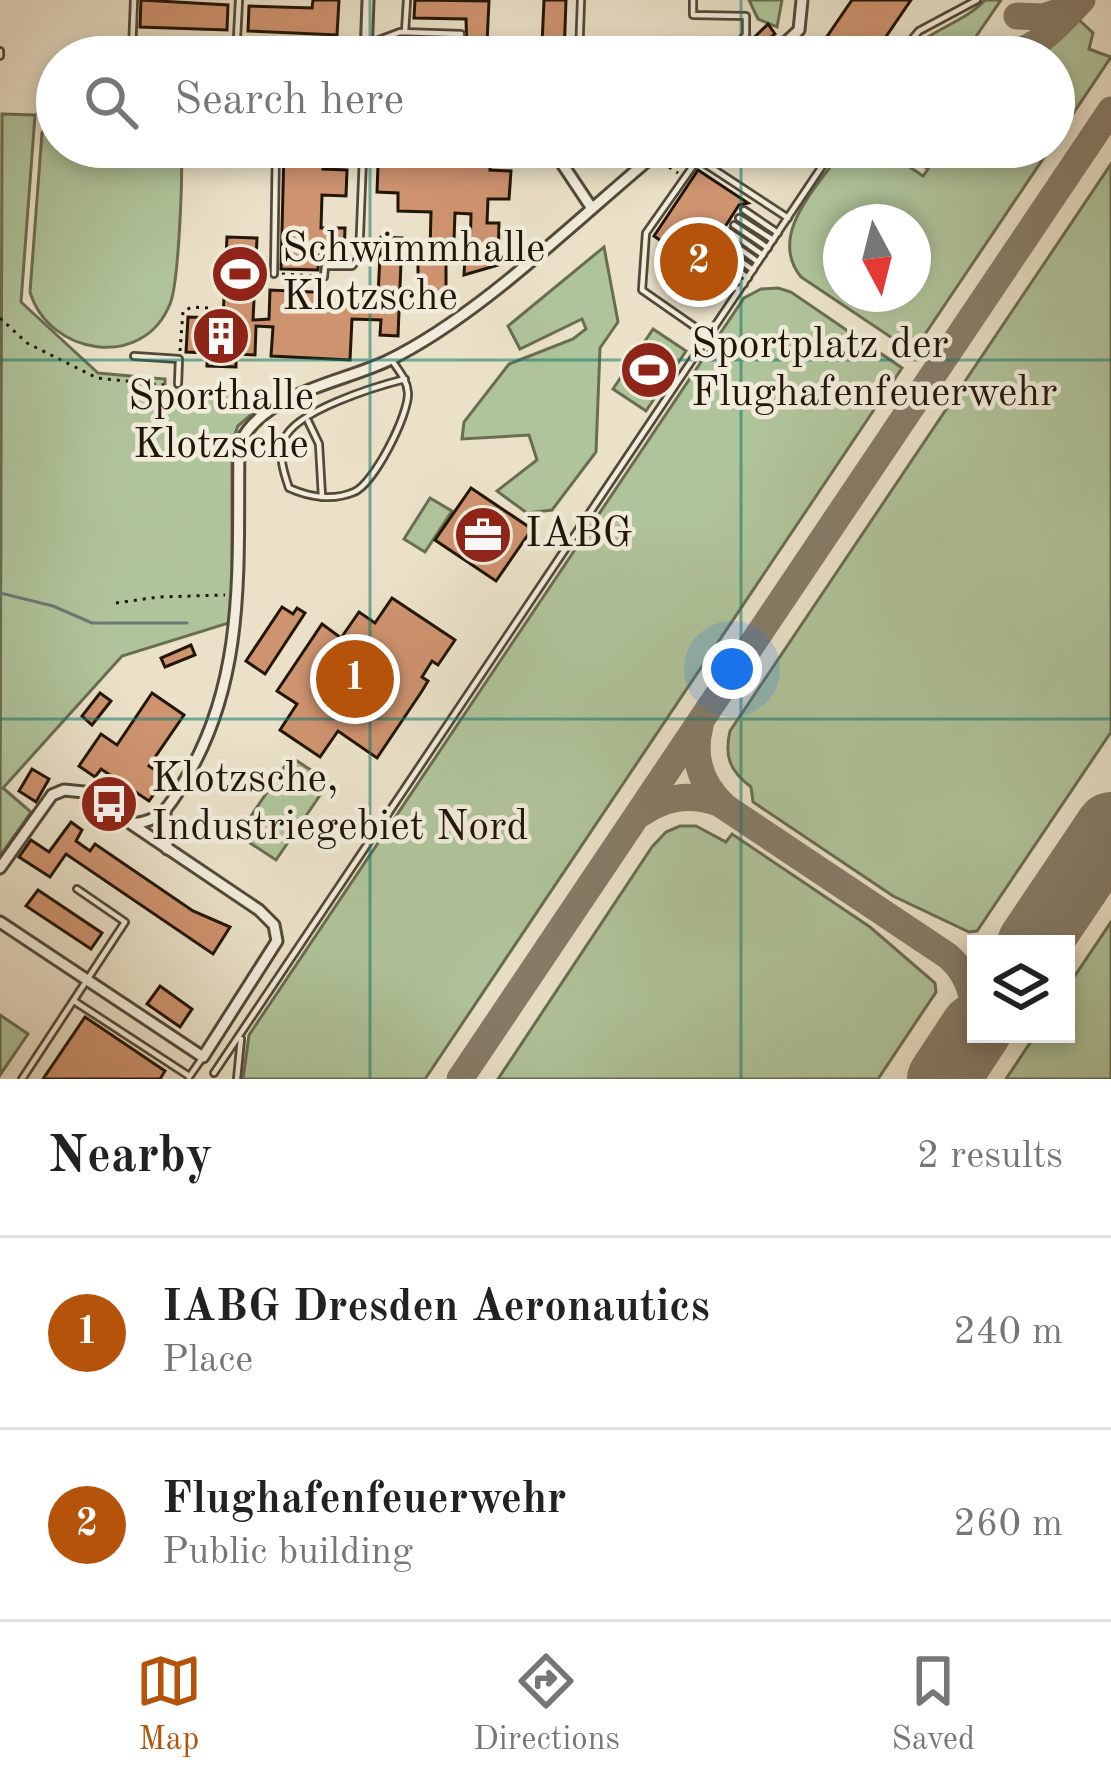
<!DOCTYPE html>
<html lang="en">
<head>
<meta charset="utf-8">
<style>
	body { margin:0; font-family:"Old Standard TT",serif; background:#f6f6f6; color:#222 }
	.controls { position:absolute; right:36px; bottom:36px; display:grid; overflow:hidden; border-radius:0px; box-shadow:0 6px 18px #0003 }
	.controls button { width:108px; height:108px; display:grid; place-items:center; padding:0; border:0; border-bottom:3px solid #e0e0e0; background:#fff; color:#222; font:60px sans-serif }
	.compass { position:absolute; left:823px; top:204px; width:108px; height:108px; border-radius:50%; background:#fff; box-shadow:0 6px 18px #0003; rotate:173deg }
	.you { position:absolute; left:732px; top:669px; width:42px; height:42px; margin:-30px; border:9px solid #fff; border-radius:50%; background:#1a73e8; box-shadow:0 0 0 18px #1a73e833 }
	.badge { display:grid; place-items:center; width:78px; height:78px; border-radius:50%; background:#b45309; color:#fff; font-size:39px; font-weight:700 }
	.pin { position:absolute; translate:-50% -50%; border:6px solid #fff; box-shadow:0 3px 12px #0006 }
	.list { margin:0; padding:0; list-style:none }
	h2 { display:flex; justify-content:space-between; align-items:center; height:156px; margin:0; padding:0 48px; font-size:51px }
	h2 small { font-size:39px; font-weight:400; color:#767676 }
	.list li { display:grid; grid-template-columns:78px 1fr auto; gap:36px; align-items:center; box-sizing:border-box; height:192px; padding:0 48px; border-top:3px solid #e0e0e0 }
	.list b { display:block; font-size:45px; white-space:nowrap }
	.list p { margin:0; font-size:39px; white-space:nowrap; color:#767676 }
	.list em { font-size:39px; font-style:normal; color:#767676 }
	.icon { flex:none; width:66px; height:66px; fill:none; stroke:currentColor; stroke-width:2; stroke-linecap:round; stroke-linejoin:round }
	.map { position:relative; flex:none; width:1111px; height:1079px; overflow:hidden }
	.search { position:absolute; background:#fff; box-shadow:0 6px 18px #0003; left:36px; right:36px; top:36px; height:132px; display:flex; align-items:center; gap:30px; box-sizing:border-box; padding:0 42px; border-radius:66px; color:#767676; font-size:45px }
	.sheet { height:540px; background:#fff }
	nav { display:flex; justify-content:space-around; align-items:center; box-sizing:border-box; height:168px; border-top:3px solid #e0e0e0; background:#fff; font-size:33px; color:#767676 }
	nav a { display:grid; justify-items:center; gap:6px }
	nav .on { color:#b45309 }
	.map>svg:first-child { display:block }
</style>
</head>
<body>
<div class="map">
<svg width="1111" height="1079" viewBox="0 0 1111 1079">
	<rect width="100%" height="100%" fill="#eae1c8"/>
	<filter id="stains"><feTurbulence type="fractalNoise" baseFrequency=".00167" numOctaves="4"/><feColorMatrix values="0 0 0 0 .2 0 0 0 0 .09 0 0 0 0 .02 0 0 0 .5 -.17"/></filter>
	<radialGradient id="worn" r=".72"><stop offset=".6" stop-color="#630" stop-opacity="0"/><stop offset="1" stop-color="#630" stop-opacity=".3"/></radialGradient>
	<g fill="#b0c49b" stroke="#696d52" stroke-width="3" fill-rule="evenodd">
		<polygon points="749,0 782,0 777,27 758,19"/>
		<path d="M 985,0 L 1001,0 L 964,54 L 966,57 L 906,57 C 927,29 962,25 985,0 Z"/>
		<polygon points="1075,16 1093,33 1089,49 1111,57 1054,142 1054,57 1031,57"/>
		<path d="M 57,109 L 57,147 L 181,147 C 183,172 179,283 170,304 C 143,371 49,355 30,292 L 42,133 Z"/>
		<polygon points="2,114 35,115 21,302 98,373 165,379 165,391 239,394 259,408 238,426 232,442 232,622 122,656 3,788 31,812 0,856"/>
		<path d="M 845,147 L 880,147 L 923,176 L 928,169 L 918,162 L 928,147 L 1051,147 L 913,352 L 801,277 C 766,234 820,184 845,147 ZM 841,222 L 913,222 L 913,294 L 841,294 Z"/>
		<path d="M 1111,164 L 1111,732 L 977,931 L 969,932 L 893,896 L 753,802 L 751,787 C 730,771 724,757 730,731 Z"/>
		<polygon points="604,247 618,322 600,348 596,452 552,510 527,513 497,491 537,460 529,435 462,439 464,422 509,364 573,339 586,329 582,319 520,349 508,326"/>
		<polygon points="778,288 791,292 902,368 425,1079 243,1079 249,1035 744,298 761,289"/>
		<polygon points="653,329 686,351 646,411 613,389"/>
		<polygon points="430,498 452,511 425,552 404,539"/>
		<polygon points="291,757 329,782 276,860 238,835"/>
		<polygon points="680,826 696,826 726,842 732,834 870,927 935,983 936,992 878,1079 498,1079 652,847 666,832"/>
		<polygon points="1111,922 1111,1079 1006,1079 1036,1034 1066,1034 1066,989"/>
		<polygon points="0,1015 28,1034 0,1075"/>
	</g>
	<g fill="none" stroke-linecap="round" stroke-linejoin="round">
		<polyline stroke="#6c7877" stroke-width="3" points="0,593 53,606 92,623 187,623"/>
		<g stroke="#867c68" stroke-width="27">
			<polyline points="1017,16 1043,17 1071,8"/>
			<path d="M 989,53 C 1030,60 1055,28 1082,0"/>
			<path d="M 700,726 C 692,757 700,783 723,805"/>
			<path d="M 642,813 C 666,796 691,793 719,803 L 948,956 C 975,980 980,1015 964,1047"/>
			<polyline points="1032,944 1039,936"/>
			<polyline points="460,1079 1111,110"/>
		</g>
		<g stroke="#867c68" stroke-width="72">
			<polyline points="1033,944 1111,828"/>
			<polyline points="943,1079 976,1029"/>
		</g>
	</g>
	<g fill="#ce936f" stroke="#221608" stroke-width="3">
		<polygon points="141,0 228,5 227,30 140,27"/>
		<polygon points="313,0 339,0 337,35 248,31 249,6 312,8"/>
		<polygon points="415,0 489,1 487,43 542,45 544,0 566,0 564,57 467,57 466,19 414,18"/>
		<polygon points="852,0 911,0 872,57 813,57"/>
		<polygon points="768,24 775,34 750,53 753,57 734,57"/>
		<polygon points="284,150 324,152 323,169 347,170 346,196 322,195 321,228 345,228 344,255 319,253 318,270 281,269"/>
		<polygon points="401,150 491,154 490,170 511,171 509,199 488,199 487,223 499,223 498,265 464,275 465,257 470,257 471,214 455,213 454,240 446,240 446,303 418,303 418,251 430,251 431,212 398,211 398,193 377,192 378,165 400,166"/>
		<polygon points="698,170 748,203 739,205 699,267 654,236"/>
		<polygon points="227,237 257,238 253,320 269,319 270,290 378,295 381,237 402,238 398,336 380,335 381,320 352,319 350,360 271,356 273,327 256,326 255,355 236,354 236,367 207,366 207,353 186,352 188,317 223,318"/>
		<polygon points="471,488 532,529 496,581 435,540"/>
		<polygon points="392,598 455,640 438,665 432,661 422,677 428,681 422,691 377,758 338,731 320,757 280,730 297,704 277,691 322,624 341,638 359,612 375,623"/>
		<polygon points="282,607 293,614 297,608 305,613 265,674 246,661"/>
		<polygon points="191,645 195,655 165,667 161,658"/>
		<polygon points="100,693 111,701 92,725 82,716"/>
		<polygon points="152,693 184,715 149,766 166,777 149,801 101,769 95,777 79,766 101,734 117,745"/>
		<polygon points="32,769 49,779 36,802 19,791"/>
		<polygon points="71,822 82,830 76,841 90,851 95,844 193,911 230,927 213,954 66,854 50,877 19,857 31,840 49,852"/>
		<polygon points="38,890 102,933 91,949 26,906"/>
		<polygon points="160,986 192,1009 180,1027 147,1004"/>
		<polygon points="85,1017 165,1071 160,1079 43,1079"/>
	</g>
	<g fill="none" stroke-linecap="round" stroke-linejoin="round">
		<defs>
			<g id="lane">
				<polyline points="134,0 132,52 210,57"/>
				<polyline points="693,0 693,15 746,16 746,35 725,57"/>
				<polyline points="405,32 407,0"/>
				<polyline points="366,45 400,32 461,34 460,57"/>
				<polyline points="0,51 0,56"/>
				<polyline points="236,57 239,0"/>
				<polyline points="579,57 581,0"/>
				<polyline points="897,57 919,31 977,0"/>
				<polyline points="684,147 698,159"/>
				<polyline points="565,168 576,156 576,147"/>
				<polyline points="744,210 778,233"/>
				<polyline points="739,218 773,240"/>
				<polyline points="734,225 768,248"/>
				<polyline points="730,232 763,255"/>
				<polyline points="725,238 758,262"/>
				<polyline points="720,246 753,270"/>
				<polyline points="715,253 748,278"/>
				<polyline points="710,260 744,284"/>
				<polyline points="706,267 739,290"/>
				<polyline points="274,274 276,147"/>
				<polyline points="324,277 325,266 352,266 359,258 363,157 369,147"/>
				<polyline points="708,336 642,290 646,233 698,159 788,218"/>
				<polyline points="134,356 179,359 178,384"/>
				<path d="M 391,359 C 398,370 407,379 408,393 C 409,414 374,484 354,492 C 333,501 309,497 289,488 C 284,473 278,456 284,440 C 294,411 377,386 405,379"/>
				<polyline points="308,421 319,444 322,497"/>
				<polyline points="74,1001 189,1076"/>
				<polyline points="214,1073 835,147"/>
				<polyline points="189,1077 203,1057"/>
				<polyline points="22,1079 125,922 77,889"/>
				<polyline points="237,1079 241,1039"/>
			</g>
			<g id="street">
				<polyline points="366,57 368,0"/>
				<polyline points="770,57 799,30 802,0"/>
				<polyline points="551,147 591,207"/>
				<polyline points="165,813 167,849"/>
				<path d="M 132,824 C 163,821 171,804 185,780 C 248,676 237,561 239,445 C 262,393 341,383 387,361 C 481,316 582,214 664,147"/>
				<polyline points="0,868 52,795 64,790 84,792 259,910 274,925 277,941 203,1057 0,922"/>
			</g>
		</defs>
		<use href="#lane" stroke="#544938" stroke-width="10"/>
		<use href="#street" stroke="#544938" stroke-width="15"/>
		<g stroke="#221608" stroke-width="3" stroke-dasharray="3 6" stroke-linecap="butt">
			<polyline points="669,167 678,173"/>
			<polyline points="282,274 315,276"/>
			<polyline points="0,318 27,343 97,378 164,385"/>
			<polyline points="180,351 183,311 192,307 224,309"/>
			<polyline points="116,603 159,597 225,595"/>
		</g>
		<use href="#lane" stroke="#f1ecdb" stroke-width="4.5"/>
		<use href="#street" stroke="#f1ecdb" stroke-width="9"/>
	</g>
	<path fill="none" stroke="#0f766e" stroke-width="3" stroke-opacity="0.55" d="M 370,0 L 370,57M 741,0 L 741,57M 370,147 L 370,1079M 741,147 L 741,1079M 0,360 L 1111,360M 0,719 L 1111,719"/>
	<defs>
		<symbol id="stadium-disc" viewBox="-11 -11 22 22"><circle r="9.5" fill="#8f2418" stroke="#f1ecdb"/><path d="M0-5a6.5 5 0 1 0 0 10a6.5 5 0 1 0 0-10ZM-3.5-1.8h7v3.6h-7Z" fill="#fff"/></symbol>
		<symbol id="building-disc" viewBox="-11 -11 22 22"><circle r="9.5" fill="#8f2418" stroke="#f1ecdb"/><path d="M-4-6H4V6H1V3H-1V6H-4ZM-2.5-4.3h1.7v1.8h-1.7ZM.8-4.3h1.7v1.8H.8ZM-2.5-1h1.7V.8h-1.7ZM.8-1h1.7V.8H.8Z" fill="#fff"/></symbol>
		<symbol id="office-disc" viewBox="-11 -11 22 22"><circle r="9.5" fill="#8f2418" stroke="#f1ecdb"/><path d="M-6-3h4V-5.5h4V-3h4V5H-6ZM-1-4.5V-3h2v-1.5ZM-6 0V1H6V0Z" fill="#fff"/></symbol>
		<symbol id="bus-disc" viewBox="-11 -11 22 22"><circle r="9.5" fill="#8f2418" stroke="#f1ecdb"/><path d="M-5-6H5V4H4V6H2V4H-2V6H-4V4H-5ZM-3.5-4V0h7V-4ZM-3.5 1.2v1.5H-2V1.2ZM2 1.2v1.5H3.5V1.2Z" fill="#fff"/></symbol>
	</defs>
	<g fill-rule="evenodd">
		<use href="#stadium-disc" x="207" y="241" width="66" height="66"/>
		<use href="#building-disc" x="188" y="303" width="66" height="66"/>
		<use href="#stadium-disc" x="616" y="337" width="66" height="66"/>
		<use href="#office-disc" x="450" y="502" width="66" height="66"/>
		<use href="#bus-disc" x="76" y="771" width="66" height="66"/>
	</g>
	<g text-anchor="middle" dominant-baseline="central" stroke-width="9" stroke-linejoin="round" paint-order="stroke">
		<g font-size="42" fill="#221608" stroke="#f1ecdb" text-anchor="start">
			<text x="282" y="250">Schwimmhalle<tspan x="282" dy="48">Klotzsche</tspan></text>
			<text x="691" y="346">Sportplatz der<tspan x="691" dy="48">Flughafenfeuerwehr</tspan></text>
			<text x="221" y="398" text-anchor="middle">Sporthalle<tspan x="221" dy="48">Klotzsche</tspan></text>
			<text x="525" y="535">IABG</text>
			<text x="151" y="780">Klotzsche,<tspan x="151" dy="48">Industriegebiet Nord</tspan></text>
		</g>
	</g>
	<rect width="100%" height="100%" filter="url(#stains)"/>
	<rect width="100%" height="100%" fill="url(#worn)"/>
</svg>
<div class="controls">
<button><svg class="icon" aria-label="layers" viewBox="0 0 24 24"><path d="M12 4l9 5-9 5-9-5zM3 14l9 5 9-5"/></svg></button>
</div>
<svg class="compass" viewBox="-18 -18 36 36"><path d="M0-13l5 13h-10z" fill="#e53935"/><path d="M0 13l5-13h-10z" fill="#767676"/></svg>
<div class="you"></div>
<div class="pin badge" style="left:355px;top:679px">1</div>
<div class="pin badge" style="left:699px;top:262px">2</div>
<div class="search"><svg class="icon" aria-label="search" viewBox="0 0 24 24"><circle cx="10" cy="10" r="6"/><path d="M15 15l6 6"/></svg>Search here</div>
</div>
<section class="sheet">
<h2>Nearby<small>2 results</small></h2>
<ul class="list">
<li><span class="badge">1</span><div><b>IABG Dresden Aeronautics</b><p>Place</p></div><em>240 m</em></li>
<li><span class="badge">2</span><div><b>Flughafenfeuerwehr</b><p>Public building</p></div><em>260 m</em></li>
</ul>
</section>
<nav>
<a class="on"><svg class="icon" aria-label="map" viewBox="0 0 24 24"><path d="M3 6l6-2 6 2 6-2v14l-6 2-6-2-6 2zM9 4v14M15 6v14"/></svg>Map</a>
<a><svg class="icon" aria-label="directions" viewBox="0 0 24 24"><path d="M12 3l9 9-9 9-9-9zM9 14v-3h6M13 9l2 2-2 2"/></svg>Directions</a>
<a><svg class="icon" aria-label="saved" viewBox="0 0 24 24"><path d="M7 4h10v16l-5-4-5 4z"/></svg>Saved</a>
</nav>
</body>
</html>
